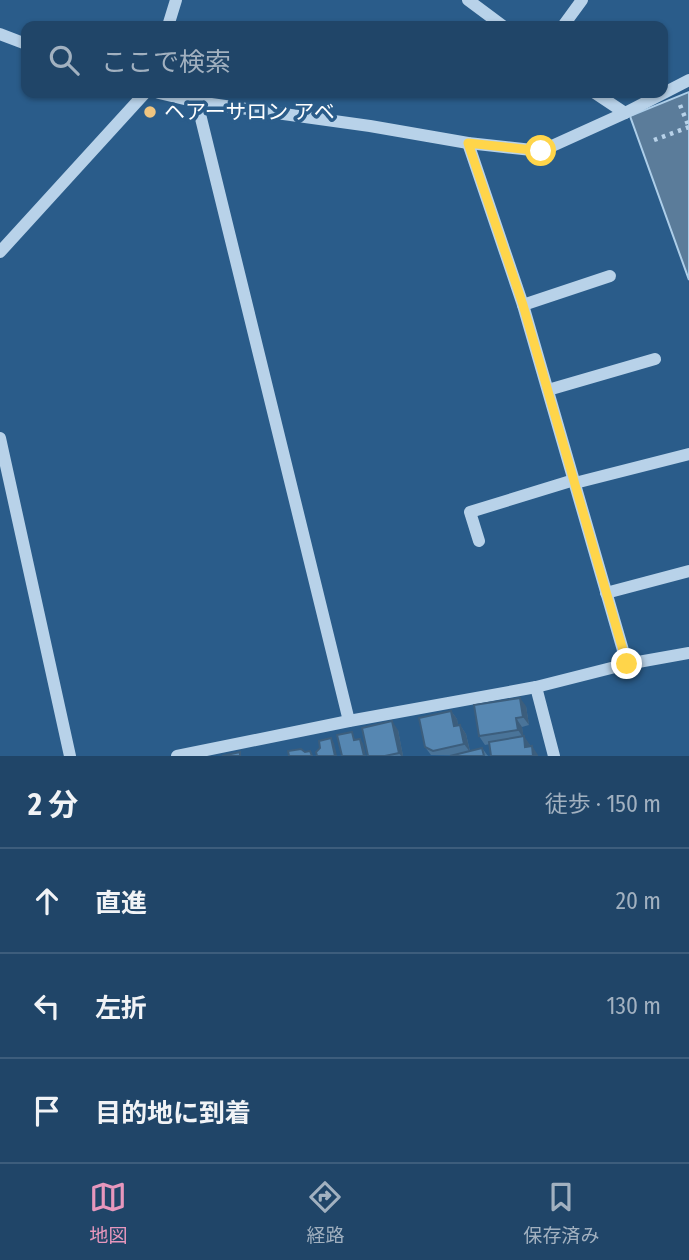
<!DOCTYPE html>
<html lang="ja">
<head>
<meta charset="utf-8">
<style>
	body { margin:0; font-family:"Fira Sans Condensed","Noto Sans JP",sans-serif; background:#284c6e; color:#f1f3f6 }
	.stop { position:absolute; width:21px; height:21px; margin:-16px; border:5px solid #ffd54a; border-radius:50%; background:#fff }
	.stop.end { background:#ffd54a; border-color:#fff; box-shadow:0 2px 7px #0008 }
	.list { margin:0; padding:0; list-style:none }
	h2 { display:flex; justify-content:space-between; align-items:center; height:91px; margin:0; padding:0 28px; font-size:30px }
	h2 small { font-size:23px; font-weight:400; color:#a2b1c0 }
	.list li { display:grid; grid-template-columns:46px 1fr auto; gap:21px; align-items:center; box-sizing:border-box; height:105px; padding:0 28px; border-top:2px solid #3d5d7c }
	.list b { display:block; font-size:26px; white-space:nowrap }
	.list em { font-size:23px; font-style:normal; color:#a2b1c0 }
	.icon { flex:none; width:38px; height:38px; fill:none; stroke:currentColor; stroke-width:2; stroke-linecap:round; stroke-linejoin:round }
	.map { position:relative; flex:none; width:689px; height:756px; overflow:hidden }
	.search { position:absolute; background:#204568; box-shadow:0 2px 5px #0004; left:21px; right:21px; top:21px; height:77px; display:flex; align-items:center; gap:18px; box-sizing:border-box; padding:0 24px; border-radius:14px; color:#a2b1c0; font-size:26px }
	.sheet { height:406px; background:#204568 }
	nav { display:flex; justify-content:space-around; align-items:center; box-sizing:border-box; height:98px; border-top:2px solid #3d5d7c; background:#204568; font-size:19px; color:#a2b1c0 }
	nav a { display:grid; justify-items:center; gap:4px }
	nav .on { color:#e797bd }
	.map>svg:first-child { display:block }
</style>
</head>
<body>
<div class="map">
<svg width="689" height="756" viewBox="0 0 689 756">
	<rect width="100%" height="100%" fill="#2a5c8a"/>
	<polygon fill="#5b7c9a" stroke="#adcee9" stroke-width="2" points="689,92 689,280 630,116"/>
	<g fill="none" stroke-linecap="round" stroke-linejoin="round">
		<g stroke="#b8d2e9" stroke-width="4.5" stroke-dasharray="3.5 5" stroke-linecap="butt">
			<polyline points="680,105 689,127"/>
			<polyline points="654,140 689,127"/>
		</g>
		<g stroke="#b8d2e9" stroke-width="12">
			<polyline points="468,0 503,26"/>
			<polyline points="168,26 176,0"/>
			<polyline points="563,26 582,0"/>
			<polyline points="0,34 26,44"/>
			<polyline points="159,93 197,102 370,126 468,143 541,151 625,113 689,80"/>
			<polyline points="595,93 625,113"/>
			<polyline points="197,102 349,721"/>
			<polyline points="0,252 145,93"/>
			<polyline points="523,305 610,276"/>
			<polyline points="548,390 655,359"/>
			<polyline points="0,438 70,756"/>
			<polyline points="575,483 689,454"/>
			<polyline points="479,541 470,512 574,480"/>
			<polyline points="606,593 689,571"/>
			<polyline points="627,664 689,653"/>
			<polyline points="536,687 554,756"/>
			<polyline points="177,756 349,721 536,687 627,664 523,305 468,143"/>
		</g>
	</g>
	<g fill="#4a7499">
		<polygon points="526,706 529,725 522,727 523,736 538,756 491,756 490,744 485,745 479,736"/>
		<polygon points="451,711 457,719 458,726 460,725 466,734 470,751 482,748 488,756 431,755 425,747"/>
		<polygon points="398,730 403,756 368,756"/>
	</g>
	<g fill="#3c5e7d">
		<polygon points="520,698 526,706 529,725 523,717"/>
		<polygon points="451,711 457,719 460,735 454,726"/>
		<polygon points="516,718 522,727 524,739 518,730"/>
		<polygon points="392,721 398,730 403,756 401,756 399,753"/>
		<polygon points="460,725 466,734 470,752 464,744"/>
		<polygon points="524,736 530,745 531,756 525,747"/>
		<polygon points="331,738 334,743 337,756 335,756"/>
		<polygon points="360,739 363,743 366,756 364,756"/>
		<polygon points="532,746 538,755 538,756 533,756"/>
	</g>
	<g fill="#5687b2" stroke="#3c5e7d" stroke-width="2">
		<polygon points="520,698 523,717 516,718 518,730 479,736 474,705"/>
		<polygon points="451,711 454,726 460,725 464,744 433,751 425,747 419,718"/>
		<polygon points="392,721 399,753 385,756 368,756 362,728"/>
		<polygon points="352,732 354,740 360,739 364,756 342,756 337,735"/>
		<polygon points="524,736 525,747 532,746 533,756 491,756 489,742"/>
		<polygon points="331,738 335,756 317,756 316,752 320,748 319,741"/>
		<polygon points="482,748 484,756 450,756"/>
		<polygon points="301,749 305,752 310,751 312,756 289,756 288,751"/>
		<polygon points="240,752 240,756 222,756"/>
	</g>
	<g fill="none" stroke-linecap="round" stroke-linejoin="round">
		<polyline stroke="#ffd54a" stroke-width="9" points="541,151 468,143 523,305 627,664"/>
	</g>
	<circle fill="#efc580" stroke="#2a5c8a" stroke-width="2.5" cx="150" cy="112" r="7"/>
	<g text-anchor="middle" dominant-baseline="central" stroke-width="7" stroke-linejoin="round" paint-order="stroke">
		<g font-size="21" fill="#fff" stroke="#2a5c8a" text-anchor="start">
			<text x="164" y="112">ヘアーサロン アベ</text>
		</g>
	</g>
</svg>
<div class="stop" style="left:541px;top:151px"></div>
<div class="stop end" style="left:627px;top:664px"></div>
<div class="search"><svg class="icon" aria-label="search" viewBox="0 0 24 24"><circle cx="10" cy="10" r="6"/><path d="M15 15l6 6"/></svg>ここで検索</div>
</div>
<section class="sheet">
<h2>2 分<small>徒歩 · 150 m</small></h2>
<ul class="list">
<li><svg class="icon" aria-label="ahead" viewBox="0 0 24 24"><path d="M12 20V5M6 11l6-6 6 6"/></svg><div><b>直進</b></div><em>20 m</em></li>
<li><svg class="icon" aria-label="left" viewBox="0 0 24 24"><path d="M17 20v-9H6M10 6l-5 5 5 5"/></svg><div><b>左折</b></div><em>130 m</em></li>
<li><svg class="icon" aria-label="arrive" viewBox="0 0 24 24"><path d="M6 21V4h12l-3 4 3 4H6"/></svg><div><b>目的地に到着</b></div></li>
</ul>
</section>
<nav>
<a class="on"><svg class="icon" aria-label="map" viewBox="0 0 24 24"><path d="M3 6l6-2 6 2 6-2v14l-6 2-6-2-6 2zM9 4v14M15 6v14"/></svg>地図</a>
<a><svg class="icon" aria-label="directions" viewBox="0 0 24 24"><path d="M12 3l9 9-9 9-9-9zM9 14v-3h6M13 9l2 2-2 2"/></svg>経路</a>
<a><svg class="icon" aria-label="saved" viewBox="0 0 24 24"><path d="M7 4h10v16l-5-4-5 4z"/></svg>保存済み</a>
</nav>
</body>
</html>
